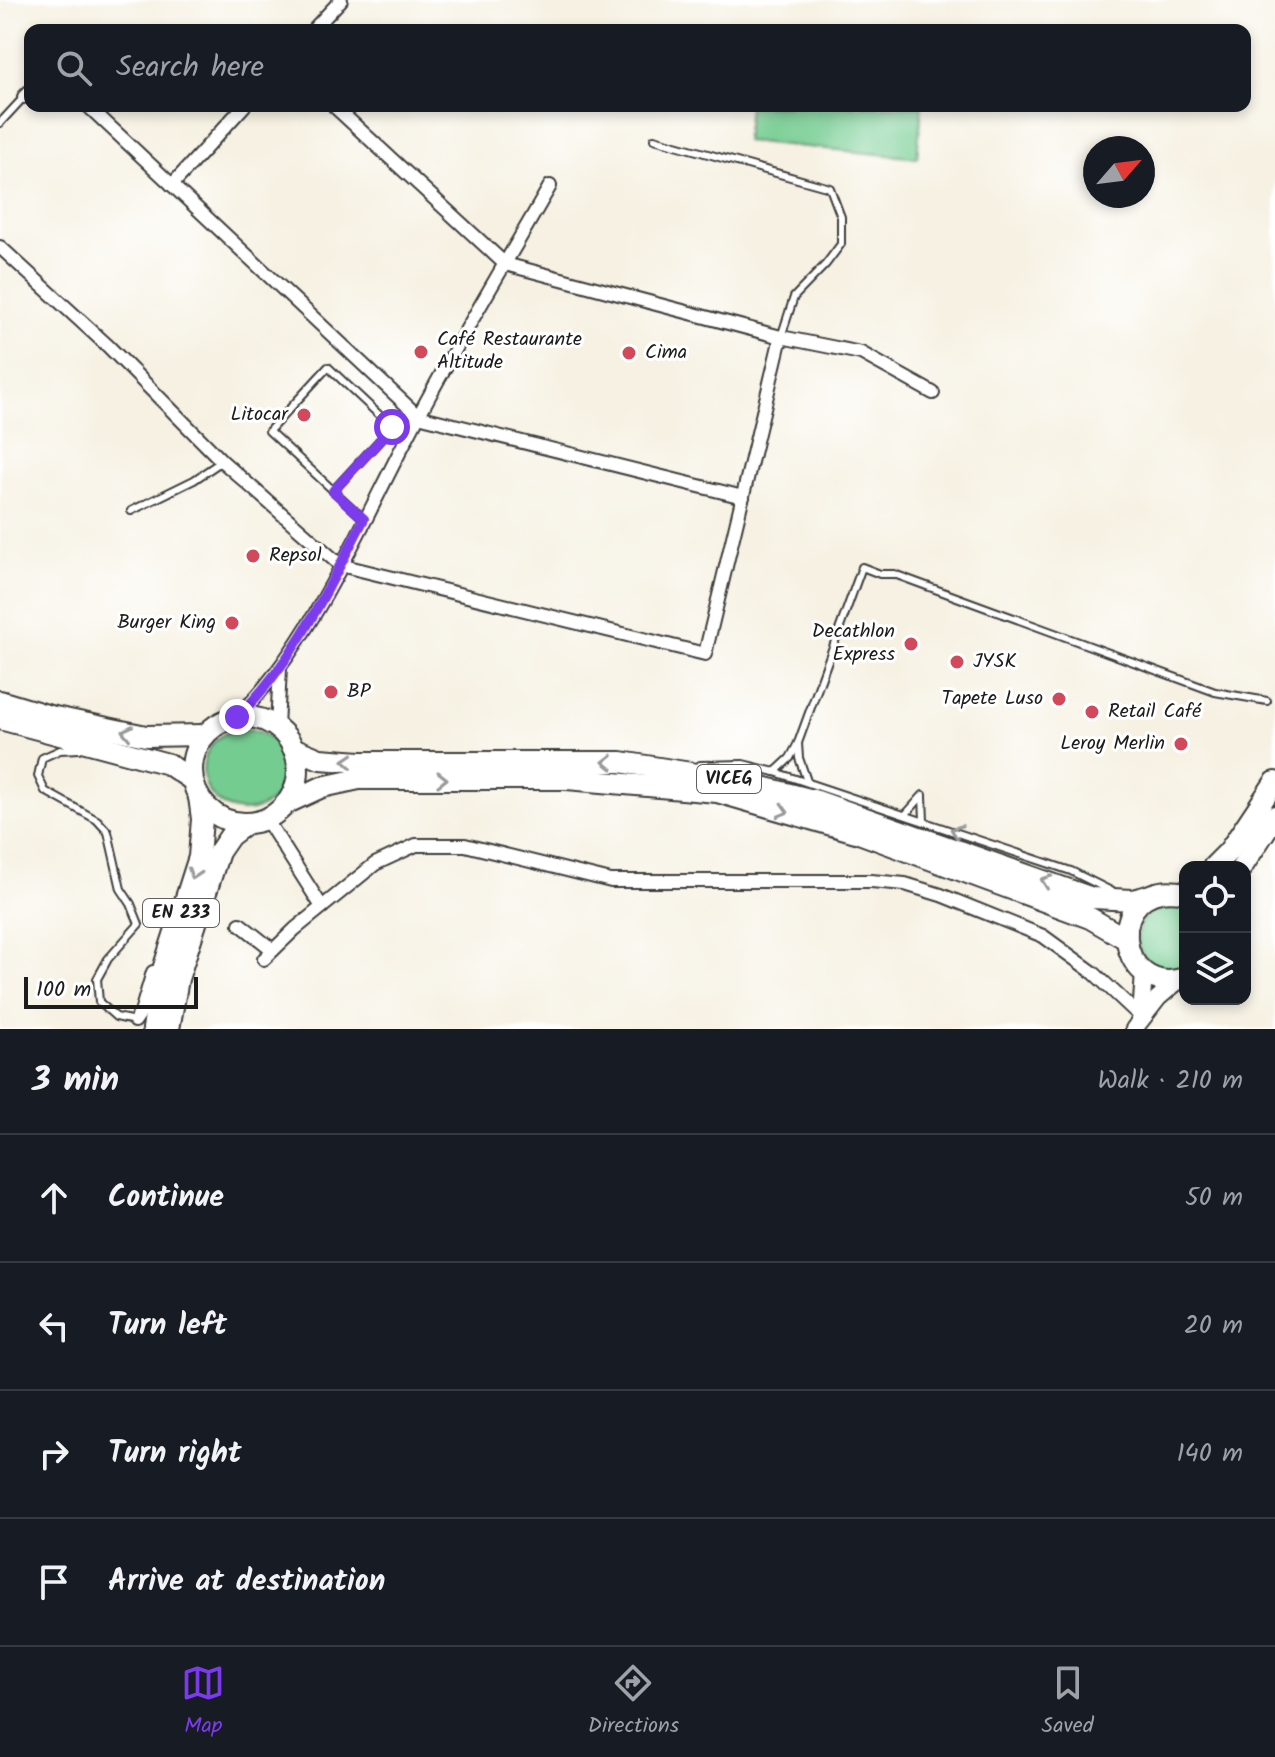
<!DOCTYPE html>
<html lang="en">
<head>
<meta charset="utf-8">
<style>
	body { margin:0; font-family:Kalam,sans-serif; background:#242831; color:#f1f3f6 }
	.controls { position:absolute; right:24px; bottom:24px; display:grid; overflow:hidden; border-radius:16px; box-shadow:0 4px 12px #0003 }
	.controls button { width:72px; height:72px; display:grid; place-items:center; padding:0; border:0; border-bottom:2px solid #363941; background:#171b24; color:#f1f3f6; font:40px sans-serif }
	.compass { position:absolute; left:1083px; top:136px; width:72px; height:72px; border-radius:50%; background:#171b24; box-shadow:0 4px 12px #0003; rotate:62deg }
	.scale { position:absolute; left:24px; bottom:20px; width:174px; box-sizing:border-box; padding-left:8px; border:4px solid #1c1c1c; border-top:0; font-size:22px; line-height:28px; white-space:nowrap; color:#1c1c1c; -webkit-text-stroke:6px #fff; paint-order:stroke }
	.stop { position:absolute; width:24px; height:24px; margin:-18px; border:6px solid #7c3aed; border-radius:50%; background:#fff }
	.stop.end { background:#7c3aed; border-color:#fff; box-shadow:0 2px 8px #0008 }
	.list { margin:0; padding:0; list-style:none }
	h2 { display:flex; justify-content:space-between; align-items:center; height:104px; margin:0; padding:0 32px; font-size:34px }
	h2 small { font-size:26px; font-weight:400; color:#9ea1a6 }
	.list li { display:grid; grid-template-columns:52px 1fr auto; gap:24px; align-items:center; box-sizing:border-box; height:128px; padding:0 32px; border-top:2px solid #363941 }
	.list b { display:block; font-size:30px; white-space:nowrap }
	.list em { font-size:26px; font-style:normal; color:#9ea1a6 }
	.icon { flex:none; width:44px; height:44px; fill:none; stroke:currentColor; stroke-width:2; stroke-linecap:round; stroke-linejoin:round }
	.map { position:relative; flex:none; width:1275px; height:1029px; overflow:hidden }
	.search { position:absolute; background:#171b24; box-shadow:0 4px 12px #0003; left:24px; right:24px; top:24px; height:88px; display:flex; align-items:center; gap:20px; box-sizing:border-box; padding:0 28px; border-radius:16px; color:#9ea1a6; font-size:30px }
	.sheet { height:616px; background:#171b24 }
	nav { display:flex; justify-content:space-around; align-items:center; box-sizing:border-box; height:112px; border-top:2px solid #363941; background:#171b24; font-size:22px; color:#9ea1a6 }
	nav a { display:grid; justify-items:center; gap:4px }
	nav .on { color:#7c3aed }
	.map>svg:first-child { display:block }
</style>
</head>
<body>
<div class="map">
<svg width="1275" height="1029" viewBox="0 0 1275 1029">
	<rect width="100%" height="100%" fill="#fff"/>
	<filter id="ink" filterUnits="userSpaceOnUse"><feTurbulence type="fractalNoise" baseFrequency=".0125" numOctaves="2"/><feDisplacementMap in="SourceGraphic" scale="16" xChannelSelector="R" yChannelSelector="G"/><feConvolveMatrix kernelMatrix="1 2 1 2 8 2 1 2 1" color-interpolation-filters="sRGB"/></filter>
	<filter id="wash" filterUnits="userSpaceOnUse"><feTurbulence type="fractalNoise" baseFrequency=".006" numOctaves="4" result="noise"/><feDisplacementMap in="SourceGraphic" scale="32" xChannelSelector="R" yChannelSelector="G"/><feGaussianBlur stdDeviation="1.8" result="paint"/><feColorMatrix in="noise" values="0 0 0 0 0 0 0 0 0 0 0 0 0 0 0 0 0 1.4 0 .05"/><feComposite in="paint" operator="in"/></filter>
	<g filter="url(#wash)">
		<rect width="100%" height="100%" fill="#f6f1e2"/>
		<g fill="#75cc91" stroke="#487456" stroke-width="2">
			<polygon points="749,106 922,106 917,158 745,141"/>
			<circle cx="244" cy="770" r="41"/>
			<path d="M 1170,904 L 1185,908 L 1185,966 C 1135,984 1116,913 1170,904 Z"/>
		</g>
	</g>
	<g filter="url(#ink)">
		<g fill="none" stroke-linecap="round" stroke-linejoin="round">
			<defs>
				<g id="service">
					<polyline points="0,123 24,97"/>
					<polyline points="654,139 830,188 841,217 841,244 826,264 794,297 781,337"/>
					<polyline points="333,491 392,427 328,367 269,431 364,519"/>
					<polyline points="131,511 194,480 222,461"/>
					<polyline points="798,743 799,758 807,781"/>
					<polyline points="79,749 60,750 42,758 38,776 45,791 97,820 108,832 121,889 131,904 139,924 108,959 97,979 99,1002 116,1017 135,1021"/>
					<polyline points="700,765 743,764 775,772 1071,871 1111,891"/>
					<polyline points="775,772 790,758 798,743 862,567 880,574 894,574 1215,692 1267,701"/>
					<polyline points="923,796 924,821"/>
					<polyline points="906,814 923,795"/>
				</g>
				<g id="minor">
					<polyline points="313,30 341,0"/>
					<polyline points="24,97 30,91"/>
					<polyline points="88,106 418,416 743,497"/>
					<polyline points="172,185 244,106"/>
					<polyline points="0,247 108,346 222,461 340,565 705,654 781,337 505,264 334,106"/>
					<polyline points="781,337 861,353 933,393"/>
					<path d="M 237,717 C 309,648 362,523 409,434 C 453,349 503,268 550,186"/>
					<polyline points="277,727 280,668"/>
					<polyline points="266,819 322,907"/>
					<polyline points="240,924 273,950"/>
					<polyline points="264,959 295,929 375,864 416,845 465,845 611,881 871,881 905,884 941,895 1043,936 1094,973 1141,1017"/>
					<polyline points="135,1021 141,1012 153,972"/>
				</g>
				<g id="tertiary">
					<polyline points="1141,1017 1144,972"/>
					<polyline points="1134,1029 1158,998 1178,981"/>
				</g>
				<g id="primary">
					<polyline points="153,1029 160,979 199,857 202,819 199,797"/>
					<polyline points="169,1029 178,979 219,852 230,836 247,823"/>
				</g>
				<g id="trunk">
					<polyline points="0,701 50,716 146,736 204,735"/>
					<circle cx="245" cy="770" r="53"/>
					<polyline points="0,719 168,764 192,780"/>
					<polyline points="293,748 320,759 361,762 621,762 735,780 817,801 1092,898 1133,900 1148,896"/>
					<polyline points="285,804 322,787 359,779 567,779 717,792 859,833 1090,918 1126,939"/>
					<polyline points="1213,867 1229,851 1275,782"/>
					<polyline points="1242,867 1275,816"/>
					<path d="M 1185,893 C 1101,876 1114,1001 1185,978"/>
				</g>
			</defs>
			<use href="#service" stroke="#3d3c3a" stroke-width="10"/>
			<use href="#minor" stroke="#3d3c3a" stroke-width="16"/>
			<use href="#tertiary" stroke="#3d3c3a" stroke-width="20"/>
			<use href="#primary" stroke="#3d3c3a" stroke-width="24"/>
			<use href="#trunk" stroke="#3d3c3a" stroke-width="24"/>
			<use href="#service" stroke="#fff" stroke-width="6"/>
			<use href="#minor" stroke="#fff" stroke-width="12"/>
			<use href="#tertiary" stroke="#fff" stroke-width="16"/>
			<use href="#primary" stroke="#fff" stroke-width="20"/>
			<use href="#trunk" stroke="#fff" stroke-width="20"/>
		</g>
		<defs><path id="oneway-chevron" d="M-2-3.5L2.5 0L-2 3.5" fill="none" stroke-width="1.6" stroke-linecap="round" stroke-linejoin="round" transform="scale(2)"/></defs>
		<g stroke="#999">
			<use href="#oneway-chevron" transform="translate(127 732) rotate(-168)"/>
			<use href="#oneway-chevron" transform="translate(348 761) rotate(-176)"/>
			<use href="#oneway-chevron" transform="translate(608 762) rotate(-179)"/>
			<use href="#oneway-chevron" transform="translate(442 779)"/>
			<use href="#oneway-chevron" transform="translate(783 811) rotate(16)"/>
			<use href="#oneway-chevron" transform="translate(956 831) rotate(-161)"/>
			<use href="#oneway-chevron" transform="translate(194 874) rotate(108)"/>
			<use href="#oneway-chevron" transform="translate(1046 881) rotate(-160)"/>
		</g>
	</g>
	<g fill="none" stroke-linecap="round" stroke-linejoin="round" filter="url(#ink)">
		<path stroke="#7c3aed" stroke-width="10" d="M 237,717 C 294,663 328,588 364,519 L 333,491 L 392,427"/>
	</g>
	<g fill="#d1495b" stroke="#fff" stroke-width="3">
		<circle cx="421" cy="352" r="8"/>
		<circle cx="629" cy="353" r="8"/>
		<circle cx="304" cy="415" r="8"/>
		<circle cx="253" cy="556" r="8"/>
		<circle cx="232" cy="623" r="8"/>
		<circle cx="911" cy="644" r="8"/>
		<circle cx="957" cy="662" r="8"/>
		<circle cx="331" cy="692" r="8"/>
		<circle cx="1059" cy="699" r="8"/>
		<circle cx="1092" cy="712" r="8"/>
		<circle cx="1181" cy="744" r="8"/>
	</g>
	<g text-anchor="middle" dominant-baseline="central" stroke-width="6" stroke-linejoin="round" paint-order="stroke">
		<g fill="#fff" stroke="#606060" stroke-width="2">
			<rect x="697" y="765" width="64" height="28" rx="6"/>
			<rect x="143" y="899" width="76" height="28" rx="6"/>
		</g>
		<g font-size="18" font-weight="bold" fill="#1c1c1c">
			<text x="729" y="779">VICEG</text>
			<text x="181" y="913">EN 233</text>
		</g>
		<g font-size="20" fill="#1c1c1c" stroke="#fff" text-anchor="start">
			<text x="437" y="340">Café Restaurante<tspan x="437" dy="23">Altitude</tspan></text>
			<text x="645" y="353">Cima</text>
			<text x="288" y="415" text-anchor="end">Litocar</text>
			<text x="269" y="556">Repsol</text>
			<text x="216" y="623" text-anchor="end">Burger King</text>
			<text x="895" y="632" text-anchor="end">Decathlon<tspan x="895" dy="23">Express</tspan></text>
			<text x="973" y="662">JYSK</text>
			<text x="347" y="692">BP</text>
			<text x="1043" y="699" text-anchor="end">Tapete Luso</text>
			<text x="1108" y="712">Retail Café</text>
			<text x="1165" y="744" text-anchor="end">Leroy Merlin</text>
		</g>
	</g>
</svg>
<div class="controls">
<button><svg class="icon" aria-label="locate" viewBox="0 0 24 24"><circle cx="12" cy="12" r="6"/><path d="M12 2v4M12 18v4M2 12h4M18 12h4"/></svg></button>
<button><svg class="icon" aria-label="layers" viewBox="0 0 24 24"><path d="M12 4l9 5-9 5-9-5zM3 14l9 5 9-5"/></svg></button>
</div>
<svg class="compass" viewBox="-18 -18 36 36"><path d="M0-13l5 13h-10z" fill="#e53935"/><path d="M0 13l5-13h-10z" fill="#9ea1a6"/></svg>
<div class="scale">100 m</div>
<div class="stop" style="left:392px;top:427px"></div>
<div class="stop end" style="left:237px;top:717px"></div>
<div class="search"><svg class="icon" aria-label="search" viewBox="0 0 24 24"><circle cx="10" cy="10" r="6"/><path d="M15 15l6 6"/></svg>Search here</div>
</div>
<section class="sheet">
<h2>3 min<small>Walk · 210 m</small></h2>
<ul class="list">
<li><svg class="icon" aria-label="ahead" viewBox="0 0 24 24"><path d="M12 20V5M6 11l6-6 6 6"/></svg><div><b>Continue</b></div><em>50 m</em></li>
<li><svg class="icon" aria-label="left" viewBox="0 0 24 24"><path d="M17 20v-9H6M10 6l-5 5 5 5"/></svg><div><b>Turn left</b></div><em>20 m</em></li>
<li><svg class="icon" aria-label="right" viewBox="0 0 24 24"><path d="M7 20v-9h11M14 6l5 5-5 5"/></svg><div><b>Turn right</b></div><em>140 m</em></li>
<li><svg class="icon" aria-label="arrive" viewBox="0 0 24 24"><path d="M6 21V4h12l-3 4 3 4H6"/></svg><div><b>Arrive at destination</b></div></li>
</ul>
</section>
<nav>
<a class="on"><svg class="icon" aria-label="map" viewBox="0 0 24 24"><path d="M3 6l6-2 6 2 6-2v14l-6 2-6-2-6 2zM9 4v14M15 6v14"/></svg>Map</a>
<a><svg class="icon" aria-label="directions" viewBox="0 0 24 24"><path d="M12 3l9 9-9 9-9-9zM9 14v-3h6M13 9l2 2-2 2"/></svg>Directions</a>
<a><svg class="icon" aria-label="saved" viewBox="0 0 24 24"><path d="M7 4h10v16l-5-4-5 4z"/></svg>Saved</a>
</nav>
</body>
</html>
